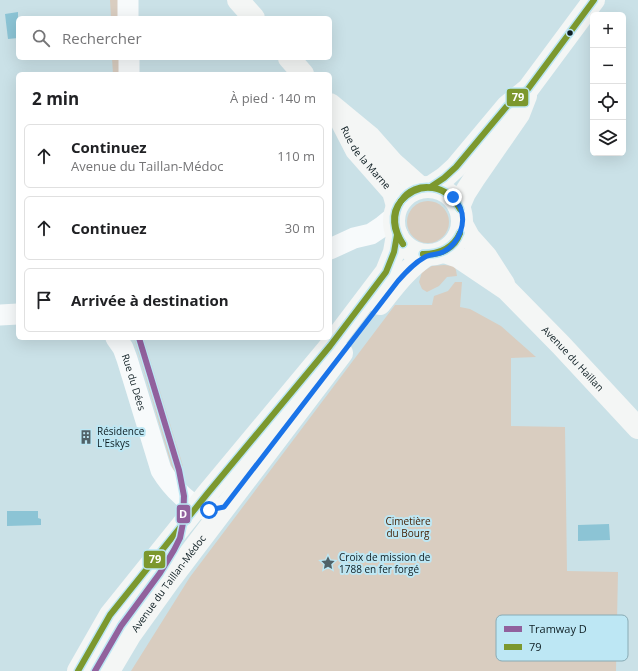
<!DOCTYPE html>
<html lang="fr">
<head>
<meta charset="utf-8">
<style>
	body { margin:0; font-family:"Open Sans",sans-serif; background:#f2f2f2; color:#202124 }
	.controls { position:absolute; right:12px; top:12px; display:grid; overflow:hidden; border-radius:6px; box-shadow:0 4px 16px #0002 }
	.controls button { width:36px; height:36px; display:grid; place-items:center; padding:0; border:0; border-bottom:1px solid #e0e0e0; background:#fff; color:#202124; font:20px sans-serif }
	.stop { position:absolute; width:12px; height:12px; margin:-9px; border:3px solid #1a73e8; border-radius:50%; background:#fff }
	.stop.end { background:#1a73e8; border-color:#fff; box-shadow:0 1px 4px #0008 }
	.list { margin:0; padding:0; list-style:none }
	h2 { display:flex; justify-content:space-between; align-items:center; height:52px; margin:0; padding:0 16px; font-size:17px }
	h2 small { font-size:13px; font-weight:400; color:#757577 }
	.list li { display:grid; grid-template-columns:26px 1fr auto; gap:12px; align-items:center; box-sizing:border-box; height:64px; margin:0 8px 8px; padding:0 8px; border:1px solid #e0e0e0; border-radius:6px }
	.list b { display:block; font-size:15px; white-space:nowrap }
	.list p { margin:0; font-size:13px; white-space:nowrap; color:#757577 }
	.list em { font-size:13px; font-style:normal; color:#757577 }
	.icon { flex:none; width:22px; height:22px; fill:none; stroke:currentColor; stroke-width:2; stroke-linecap:round; stroke-linejoin:round }
	.map { position:relative; flex:none; width:638px; height:671px; overflow:hidden }
	.search { position:absolute; background:#fff; box-shadow:0 4px 16px #0002; left:16px; top:16px; width:316px; height:44px; display:flex; align-items:center; gap:10px; box-sizing:border-box; padding:0 14px; border-radius:6px; color:#757577; font-size:15px }
	.panel { position:absolute; background:#fff; box-shadow:0 4px 16px #0002; left:16px; top:72px; width:316px; height:268px; border-radius:6px }
	.map>svg:first-child { display:block }
</style>
</head>
<body>
<div class="map">
<svg width="638" height="671" viewBox="0 0 638 671">
	<rect width="100%" height="100%" fill="#cae1e7"/>
	<g fill="#d9cdc0">
		<polygon points="110,0 121,0 121,18 111,18"/>
		<polygon points="112,58 122,58 123,74 113,74"/>
		<circle cx="428" cy="222" r="21"/>
		<polygon points="444,265 454,266 456,270 457,276 447,277 439,286 427,292 422,289 419,282 422,272 432,266"/>
		<polygon points="455,282 462,282 460,307 470,309 501,326 536,357 511,358 511,426 565,427 567,571 618,572 616,671 131,671 190,577 395,305 432,305 434,296 448,291"/>
		<polygon points="134,338 144,339 183,466 174,474"/>
		<polygon points="156,570 165,577 101,671 89,671 117,623"/>
	</g>
	<g fill="#8cc4d5">
		<polygon points="18,12 18,38 8,39 5,14"/>
		<polygon points="7,511 38,511 38,518 41,519 41,525 7,526"/>
		<polygon points="609,524 610,540 578,541 578,525"/>
	</g>
	<g fill="none" stroke-linecap="round" stroke-linejoin="round">
		<g stroke="#f7fafb" stroke-width="21">
			<polyline points="128,0 128,18"/>
			<polyline points="129,58 129,74"/>
			<polyline points="330,249 354,238 371,234 383,226 394,217"/>
			<polyline points="0,315 18,314"/>
			<path id="s1" d="M 116,338 L 123,348 L 127,359 L 161,470 C 170,485 191,509 209,510 C 214,510 220,508 224,507"/>
		</g>
		<g stroke="#f4f6f5" stroke-width="22">
			<polyline points="238,0 254,18"/>
			<polyline points="289,58 303,74"/>
			<polyline points="330,104 370,137 393,163 420,187"/>
			<path id="s2" d="M 339,117 L 356,150 L 393,192 L 397,206"/>
			<polyline points="432,186 444,178 456,167 507,106 528,89 594,0"/>
			<circle cx="428" cy="221" r="34"/>
			<polyline points="459,207 465,193 474,179 519,114 526,96"/>
			<polyline points="462,224 469,237 486,256 504,284"/>
			<path id="s3" d="M 444,252 L 458,257 L 507,290 L 561,345 L 638,428"/>
			<path d="M 380,304 C 395,285 407,269 427,255"/>
			<polyline points="78,671 110,615 207,494 330,346 386,272 394,252 397,235"/>
			<path id="s4" d="M 109,671 L 131,634 L 169,581 L 342,353"/>
		</g>
		<defs>
			<g id="bus-1">
				<polyline points="432,186 444,178 456,167 507,106 528,89 594,0"/>
				<path d="M 401,201 C 392,215 394,230 403,244"/>
				<path d="M 401,201 C 390,213 393,232 403,244"/>
				<path d="M 401,201 C 415,178 451,185 460,209"/>
				<path d="M 401,201 C 421,180 446,185 460,209"/>
				<path d="M 423,254 C 439,256 455,249 460,233"/>
				<path d="M 423,254 C 439,254 453,248 460,233"/>
				<polyline points="78,671 110,615 207,494 330,346 386,272 394,252 397,235"/>
			</g>
		</defs>
		<use href="#bus-1" stroke="#bde7f4" stroke-width="9"/>
		<use href="#bus-1" stroke="#7c982e" stroke-width="6"/>
		<defs>
			<polyline id="tram-1" points="95,671 121,626 160,573 174,550 180,538 183,523 184,496 179,470 139,338"/>
		</defs>
		<use href="#tram-1" stroke="#bde7f4" stroke-width="9"/>
		<use href="#tram-1" stroke="#91619d" stroke-width="6"/>
	</g>
	<g fill="none" stroke-linecap="round" stroke-linejoin="round">
		<path stroke="#1a73e8" stroke-width="5" d="M 209,510 L 224,507 L 398,281 C 406,272 414,263 425,257 C 430,254 437,255 443,252 C 459,244 467,223 460,207 C 458,204 455,200 453,197"/>
	</g>
	<defs>
		<symbol id="building-bare" viewBox="-9 -9 18 18"><path d="M-4-6H4V6H1V3H-1V6H-4ZM-2.5-4.3h1.7v1.8h-1.7ZM.8-4.3h1.7v1.8H.8ZM-2.5-1h1.7V.8h-1.7ZM.8-1h1.7V.8H.8Z" fill="#506268" stroke="#bde7f4" stroke-width="2.5" paint-order="stroke"/></symbol>
		<symbol id="sight-bare" viewBox="-9 -9 18 18"><path d="M0-6L1.8-2.2L6-1.7L2.9 1.2L3.7 5.4L0 3.3L-3.7 5.4L-2.9 1.2L-6-1.7L-1.8-2.2Z" fill="#506268" stroke="#bde7f4" stroke-width="2.5" paint-order="stroke"/></symbol>
	</defs>
	<g fill-rule="evenodd">
		<use href="#building-bare" x="76" y="427" width="20" height="20"/>
		<use href="#sight-bare" x="318" y="553" width="20" height="20"/>
	</g>
	<circle fill="#0e1e23" stroke="#bde7f4" stroke-width="1.5" cx="570" cy="33" r="3.5"/>
	<g text-anchor="middle" dominant-baseline="central" stroke-width="4" stroke-linejoin="round" paint-order="stroke">
		<g font-size="10" fill="#0e1e23" stroke="#bde7f4">
			<text stroke="none"><textPath href="#s2" startOffset="49">Rue de la Marne</textPath></text>
			<text stroke="none"><textPath href="#s3" startOffset="169">Avenue du Haillan</textPath></text>
			<text stroke="none"><textPath href="#s1" startOffset="48">Rue du Dées</textPath></text>
			<text stroke="none"><textPath href="#s4" startOffset="106">Avenue du Taillan-Médoc</textPath></text>
		</g>
		<g font-size="10" fill="#0e1e23" stroke="#bde7f4" text-anchor="start">
			<text x="97" y="431">Résidence<tspan x="97" dy="12">L'Eskys</tspan></text>
			<text x="339" y="557">Croix de mission de<tspan x="339" dy="12">1788 en fer forgé</tspan></text>
		</g>
		<g font-size="10" fill="#462409" stroke="#bde7f4">
			<text x="408" y="521">Cimetière<tspan x="408" dy="12">du Bourg</tspan></text>
		</g>
	</g>
	<rect x="496" y="615" width="132" height="46" rx="6" fill="#bde7f4" stroke="#88abb5" stroke-width="1"/>
	<rect x="504" y="626" width="18" height="6" fill="#91619d"/>
	<rect x="504" y="644" width="18" height="6" fill="#7c982e"/>
	<g font-size="11" fill="#0e1e23">
		<text x="529" y="633">Tramway D</text>
		<text x="529" y="651">79</text>
	</g>
	<g stroke="#bde7f4" stroke-width="1.5">
		<rect x="506" y="88" width="23" height="19" rx="4" fill="#7c982e"/>
		<rect x="176" y="504" width="15" height="20" rx="4" fill="#91619d"/>
		<rect x="143" y="550" width="23" height="19" rx="4" fill="#7c982e"/>
	</g>
	<g font-size="11" text-anchor="middle" font-weight="bold" fill="#fff">
		<text x="518" y="101">79</text>
		<text x="183" y="518">D</text>
		<text x="155" y="563">79</text>
	</g>
</svg>
<div class="controls">
<button>+</button>
<button>−</button>
<button><svg class="icon" aria-label="locate" viewBox="0 0 24 24"><circle cx="12" cy="12" r="6"/><path d="M12 2v4M12 18v4M2 12h4M18 12h4"/></svg></button>
<button><svg class="icon" aria-label="layers" viewBox="0 0 24 24"><path d="M12 4l9 5-9 5-9-5zM3 14l9 5 9-5"/></svg></button>
</div>
<div class="stop" style="left:209px;top:510px"></div>
<div class="stop end" style="left:453px;top:197px"></div>
<div class="search"><svg class="icon" aria-label="search" viewBox="0 0 24 24"><circle cx="10" cy="10" r="6"/><path d="M15 15l6 6"/></svg>Rechercher</div>
<section class="panel">
<h2>2 min<small>À pied · 140 m</small></h2>
<ul class="list">
<li><svg class="icon" aria-label="ahead" viewBox="0 0 24 24"><path d="M12 20V5M6 11l6-6 6 6"/></svg><div><b>Continuez</b><p>Avenue du Taillan-Médoc</p></div><em>110 m</em></li>
<li><svg class="icon" aria-label="ahead" viewBox="0 0 24 24"><path d="M12 20V5M6 11l6-6 6 6"/></svg><div><b>Continuez</b></div><em>30 m</em></li>
<li><svg class="icon" aria-label="arrive" viewBox="0 0 24 24"><path d="M6 21V4h12l-3 4 3 4H6"/></svg><div><b>Arrivée à destination</b></div></li>
</ul>
</section>
</div>
</body>
</html>
